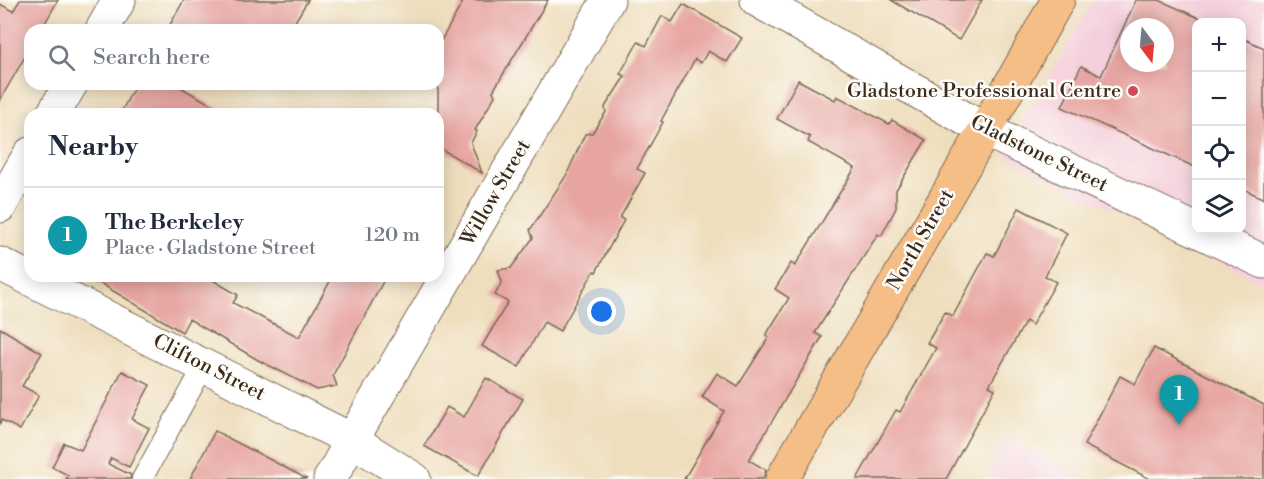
<!DOCTYPE html>
<html lang="en">
<head>
<meta charset="utf-8">
<style>
	body { margin:0; font-family:"Libre Bodoni",serif; background:#f6f6f7; color:#1f2937 }
	.controls { position:absolute; right:18px; top:18px; display:grid; overflow:hidden; border-radius:12px; box-shadow:0 3px 15px #0003 }
	.controls button { width:54px; height:54px; display:grid; place-items:center; padding:0; border:0; border-bottom:2px solid #e0e1e3; background:#fff; color:#1f2937; font:30px sans-serif }
	.compass { position:absolute; left:1120px; top:18px; width:54px; height:54px; border-radius:50%; background:#fff; box-shadow:0 3px 15px #0003; rotate:164deg }
	.you { position:absolute; left:602px; top:312px; width:21px; height:21px; margin:-15px; border:4px solid #fff; border-radius:50%; background:#1a73e8; box-shadow:0 0 0 9px #1a73e833 }
	.badge { display:grid; place-items:center; width:39px; height:39px; border-radius:50%; background:#111827; color:#fff; font-size:20px; font-weight:700 }
	.pin { position:absolute; translate:-50% -50px; filter:drop-shadow(0 2px 3px #0008) }
	.pin::after { content:''; position:absolute; top:32px; width:21px; height:18px; background:inherit; clip-path:polygon(0 0,100% 0,50% 100%) }
	.list { margin:0; padding:0; list-style:none }
	h2 { display:flex; justify-content:space-between; align-items:center; height:78px; margin:0; padding:0 24px; font-size:26px }
	h2 small { font-size:20px; font-weight:400; color:#747a83 }
	.list li { display:grid; grid-template-columns:39px 1fr auto; gap:18px; align-items:center; box-sizing:border-box; height:96px; padding:0 24px; border-top:2px solid #e0e1e3 }
	.list b { display:block; font-size:22px; white-space:nowrap }
	.list p { margin:0; font-size:20px; white-space:nowrap; color:#747a83 }
	.list em { font-size:20px; font-style:normal; color:#747a83 }
	.icon { flex:none; width:33px; height:33px; fill:none; stroke:currentColor; stroke-width:2; stroke-linecap:round; stroke-linejoin:round }
	.map { position:relative; flex:none; width:1264px; height:479px; overflow:hidden }
	.search { position:absolute; background:#fff; box-shadow:0 3px 15px #0003; left:24px; top:24px; width:420px; height:66px; display:flex; align-items:center; gap:15px; box-sizing:border-box; padding:0 21px; border-radius:18px; color:#747a83; font-size:22px }
	.panel { position:absolute; background:#fff; box-shadow:0 3px 15px #0003; left:24px; top:108px; width:420px; height:174px; border-radius:18px }
	.map>svg:first-child { display:block }
</style>
</head>
<body>
<div class="map">
<svg width="1264" height="479" viewBox="0 0 1264 479">
	<rect width="100%" height="100%" fill="#fdfcf7"/>
	<filter id="ink" filterUnits="userSpaceOnUse"><feTurbulence type="fractalNoise" baseFrequency=".0167" numOctaves="2"/><feDisplacementMap in="SourceGraphic" scale="12" xChannelSelector="R" yChannelSelector="G"/><feConvolveMatrix kernelMatrix="1 2 1 2 8 2 1 2 1" color-interpolation-filters="sRGB"/></filter>
	<filter id="wash" filterUnits="userSpaceOnUse"><feTurbulence type="fractalNoise" baseFrequency=".008" numOctaves="4" result="noise"/><feDisplacementMap in="SourceGraphic" scale="24" xChannelSelector="R" yChannelSelector="G"/><feGaussianBlur stdDeviation="1.35" result="paint"/><feColorMatrix in="noise" values="0 0 0 0 0 0 0 0 0 0 0 0 0 0 0 0 0 1.4 0 .05"/><feComposite in="paint" operator="in"/></filter>
	<g filter="url(#wash)">
		<rect width="100%" height="100%" fill="#efdebd"/>
		<g fill="#f5cfdb" fill-rule="evenodd">
			<path d="M 1093,0 L 1264,0 L 1264,284 L 1003,156 ZM 1196,22 L 1242,22 L 1242,230 L 1196,230 ZM 1129,27 L 1165,27 L 1165,63 L 1129,63 Z"/>
			<polygon points="1005,437 1084,479 987,479"/>
		</g>
		<g id="blocks">
			<g fill="#e7a5a2" fill-rule="evenodd">
				<polygon points="20,0 58,0 41,30 30,30 30,48 0,100 0,4 13,11"/>
				<polygon points="184,0 308,0 290,30 167,30"/>
				<polygon points="464,0 548,0 493,91 495,96 475,130 477,131 471,143 482,173 438,147 438,46"/>
				<polygon points="891,0 982,0 959,40"/>
				<path d="M 1136,0 L 1159,0 L 1208,22 L 1197,22 L 1197,168 L 1062,107 L 1081,66 L 1101,76 ZM 1129,27 L 1165,27 L 1165,63 L 1129,63 Z"/>
				<polygon points="683,4 742,38 727,62 708,51 701,63 695,59 661,121 663,122 637,169 645,173 620,218 624,220 596,272 594,271 560,331 544,322 519,367 482,346 508,302 495,295 502,282 498,270 511,268 533,238 530,230 566,176 585,134 592,133 606,112 605,107 625,76 620,74 638,42 646,46 662,16 672,22"/>
				<polygon points="1242,38 1264,48 1264,199 1242,188"/>
				<polygon points="798,80 835,100 837,96 889,124 892,120 926,140 896,190 896,208 881,236 878,234 815,333 822,337 749,460 766,470 763,479 684,479 724,411 702,397 717,373 738,386 769,337 766,335 789,298 775,289 791,263 795,266 855,168 808,142 810,137 777,119"/>
				<polygon points="136,84 175,84 228,114 120,114"/>
				<polygon points="1019,208 1067,233 1045,276 1056,282 1032,325 1026,321 989,386 995,389 946,479 857,479 896,410 900,412 936,348 927,343 945,312 953,316 987,253 994,256"/>
				<polygon points="88,276 206,276 238,295 233,303 299,337 333,276 386,276 333,375 337,386 317,390 258,360 189,319 182,332"/>
				<polygon points="0,328 42,353 22,386 39,395 20,430 2,420 0,423"/>
				<polygon points="1154,348 1264,405 1264,479 1150,479 1084,445 1120,376 1135,384"/>
				<polygon points="122,371 150,385 132,419 149,428 129,467 111,458 108,464 131,475 130,479 66,479 68,475 52,467 64,443 81,450"/>
				<polygon points="486,378 523,399 478,476 424,446 447,407 464,417"/>
				<polygon points="215,431 307,479 190,479"/>
			</g>
		</g>
	</g>
	<g filter="url(#ink)">
		<use href="#blocks" fill-opacity="0" stroke="#7a6956" stroke-width="1.5"/>
		<g fill="none" stroke-linecap="round" stroke-linejoin="round">
			<defs>
				<polyline id="service" points="142,479 204,366"/>
				<g id="minor">
					<polyline points="757,0 985,130 1264,262"/>
					<polyline points="102,30 119,0"/>
					<polyline points="53,114 71,84"/>
					<polyline points="0,206 30,154"/>
					<polyline points="0,264 352,440 414,479"/>
					<polyline points="330,479 352,440 608,0"/>
				</g>
				<polyline id="primary" points="782,479 985,130 1058,0"/>
			</defs>
			<use href="#service" stroke="#7a6956" stroke-width="22"/>
			<use href="#minor" stroke="#7a6956" stroke-width="35"/>
			<use href="#primary" stroke="#7a6956" stroke-width="35"/>
			<use href="#service" stroke="#fff" stroke-width="20"/>
			<use href="#minor" stroke="#fff" stroke-width="33"/>
			<use href="#primary" stroke="#f6be87" stroke-width="33"/>
		</g>
	</g>
	<circle fill="#d1495b" stroke="#fdfcf7" stroke-width="2" cx="1133" cy="91" r="6"/>
	<g text-anchor="middle" dominant-baseline="central" stroke-width="5" stroke-linejoin="round" paint-order="stroke">
		<g font-size="20" fill="#3b2a1e" stroke="#fdfcf7" text-anchor="end">
			<text x="1121" y="91">Gladstone Professional Centre</text>
		</g>
		<g font-size="20" fill="#3b2a1e" stroke="#fdfcf7">
			<text transform="translate(1039 154) rotate(26)">Gladstone Street</text>
			<text transform="translate(496 193) rotate(-60)">Willow Street</text>
			<text transform="translate(921 240) rotate(-60)">North Street</text>
			<text transform="translate(209 368) rotate(27)">Clifton Street</text>
		</g>
	</g>
</svg>
<div class="controls">
<button>+</button>
<button>−</button>
<button><svg class="icon" aria-label="locate" viewBox="0 0 24 24"><circle cx="12" cy="12" r="6"/><path d="M12 2v4M12 18v4M2 12h4M18 12h4"/></svg></button>
<button><svg class="icon" aria-label="layers" viewBox="0 0 24 24"><path d="M12 4l9 5-9 5-9-5zM3 14l9 5 9-5"/></svg></button>
</div>
<svg class="compass" viewBox="-18 -18 36 36"><path d="M0-13l5 13h-10z" fill="#e53935"/><path d="M0 13l5-13h-10z" fill="#747a83"/></svg>
<div class="you"></div>
<div class="pin badge" style="left:1179px;top:425px;background:#0f9aa8">1</div>
<div class="search"><svg class="icon" aria-label="search" viewBox="0 0 24 24"><circle cx="10" cy="10" r="6"/><path d="M15 15l6 6"/></svg>Search here</div>
<section class="panel">
<h2>Nearby<small></small></h2>
<ul class="list">
<li><span class="badge" style="background:#0f9aa8">1</span><div><b>The Berkeley</b><p>Place · Gladstone Street</p></div><em>120 m</em></li>
</ul>
</section>
</div>
</body>
</html>
